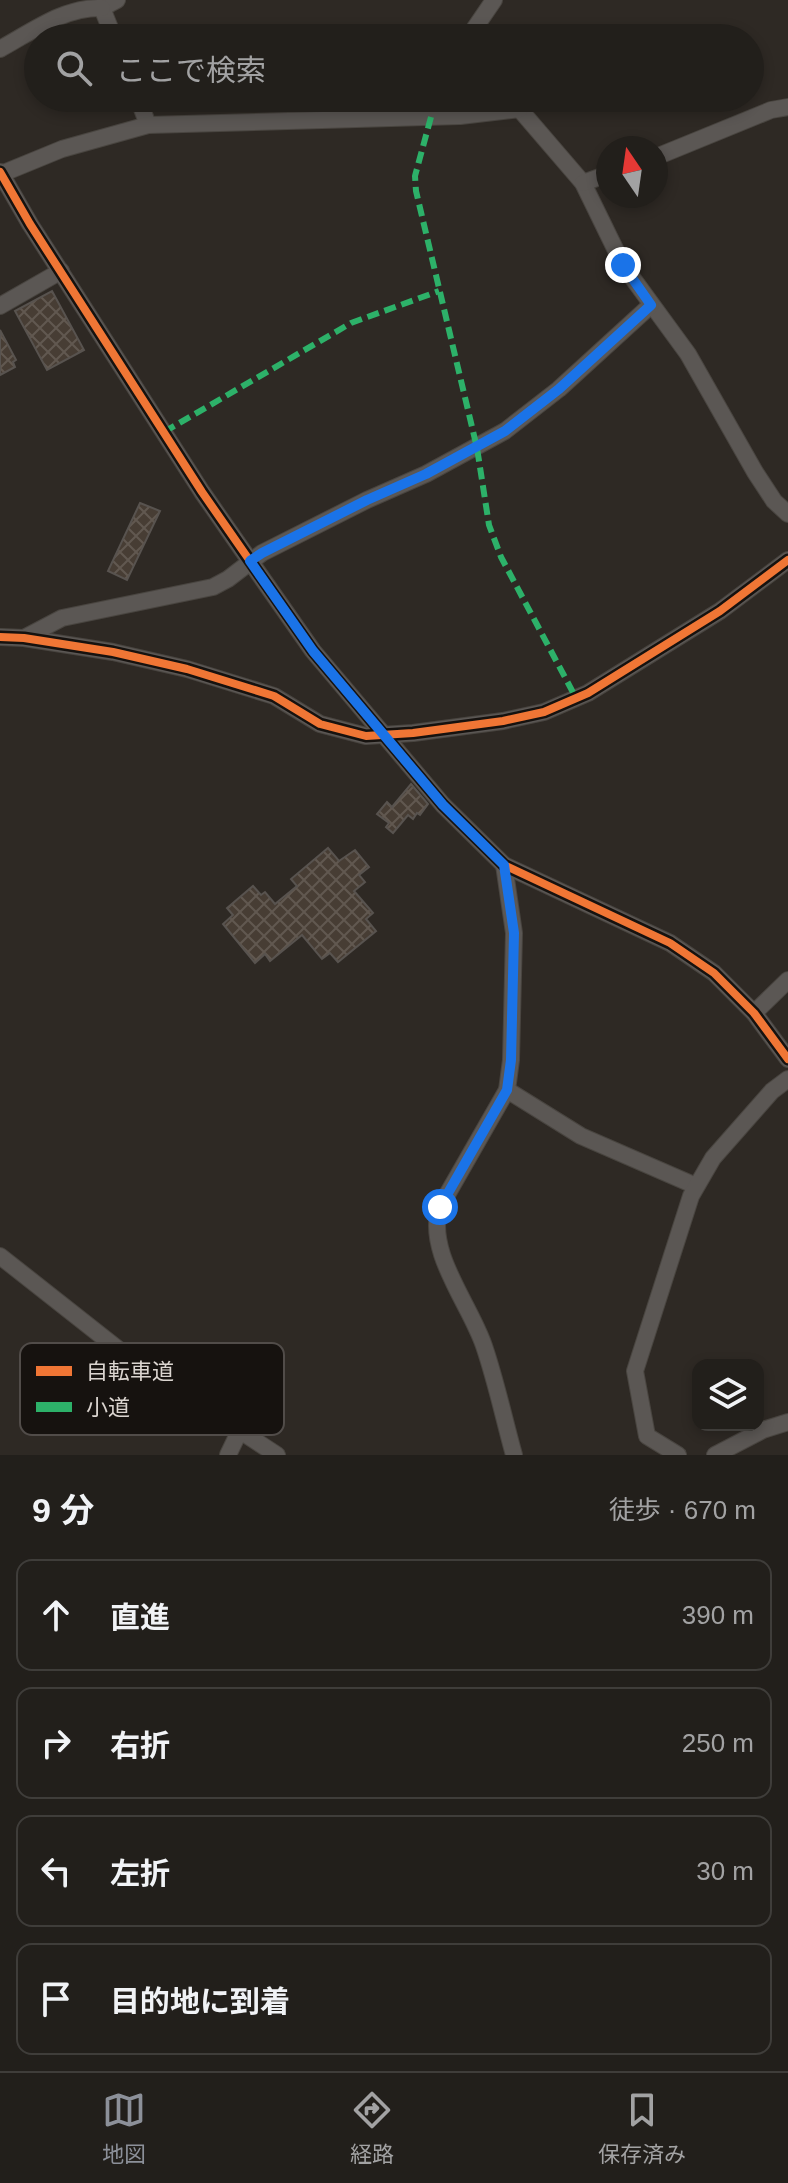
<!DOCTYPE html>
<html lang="ja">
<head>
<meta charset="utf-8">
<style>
	body { margin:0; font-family:Arial,"Noto Sans JP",sans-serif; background:#2a2724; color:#f1f3f6 }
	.controls { position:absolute; right:24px; bottom:24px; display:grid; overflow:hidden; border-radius:16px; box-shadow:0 4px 12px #0003 }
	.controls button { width:72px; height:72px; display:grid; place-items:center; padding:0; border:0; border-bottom:2px solid #3f3d3a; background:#221f1b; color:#f1f3f6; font:40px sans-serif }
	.compass { position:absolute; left:596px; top:136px; width:72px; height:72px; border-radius:50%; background:#221f1b; box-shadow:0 4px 12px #0003; rotate:347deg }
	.stop { position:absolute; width:24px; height:24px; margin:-18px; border:6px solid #1a73e8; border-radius:50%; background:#fff }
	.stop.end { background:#1a73e8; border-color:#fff; box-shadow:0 2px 8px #0008 }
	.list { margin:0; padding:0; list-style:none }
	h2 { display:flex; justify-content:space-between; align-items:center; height:104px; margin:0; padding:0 32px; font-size:34px }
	h2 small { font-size:26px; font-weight:400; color:#a2a2a3 }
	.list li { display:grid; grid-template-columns:52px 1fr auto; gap:24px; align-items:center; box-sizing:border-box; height:112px; margin:0 16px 16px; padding:0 16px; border:2px solid #3f3d3a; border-radius:16px }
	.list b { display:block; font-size:30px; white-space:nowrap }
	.list em { font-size:26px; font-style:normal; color:#a2a2a3 }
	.icon { flex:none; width:44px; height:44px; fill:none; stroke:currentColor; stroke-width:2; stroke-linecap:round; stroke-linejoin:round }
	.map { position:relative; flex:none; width:788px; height:1455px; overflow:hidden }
	.search { position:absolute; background:#221f1b; box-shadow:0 4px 12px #0003; left:24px; right:24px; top:24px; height:88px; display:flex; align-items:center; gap:20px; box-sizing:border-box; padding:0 28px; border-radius:44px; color:#a2a2a3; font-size:30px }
	.sheet { height:616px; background:#221f1b }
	nav { display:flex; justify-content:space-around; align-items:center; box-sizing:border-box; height:112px; border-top:2px solid #3f3d3a; background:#221f1b; font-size:22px; color:#a2a2a3 }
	nav a { display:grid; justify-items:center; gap:4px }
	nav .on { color:#8c9099 }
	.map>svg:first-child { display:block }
</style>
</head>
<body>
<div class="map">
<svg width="788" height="1455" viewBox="0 0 788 1455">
	<defs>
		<pattern id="building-cross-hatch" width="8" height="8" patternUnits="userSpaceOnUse" patternTransform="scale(2)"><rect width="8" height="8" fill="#473d34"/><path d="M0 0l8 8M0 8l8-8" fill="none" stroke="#615850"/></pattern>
	</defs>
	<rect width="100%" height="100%" fill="#2e2924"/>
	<g fill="url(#building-cross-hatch)" stroke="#58534f" stroke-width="2">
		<polygon points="52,291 84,350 47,370 15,311"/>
		<polygon points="0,330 16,360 13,362 15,367 0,375"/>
		<polygon points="140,503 160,511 127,580 108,571"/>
		<polygon points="411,784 428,804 420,815 417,813 413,819 408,815 393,833 386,827 389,823 377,814 387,802 392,807"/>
		<polygon points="328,848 339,861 355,850 369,867 359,875 365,882 354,891 373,913 366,919 376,931 338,962 330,953 322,959 302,935 270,961 265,954 255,963 223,924 233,915 227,908 253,886 261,895 265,892 275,904 297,886 291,879"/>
	</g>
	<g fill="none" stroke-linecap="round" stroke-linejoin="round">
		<defs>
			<g id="minor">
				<polyline points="114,38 102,8 117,0"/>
				<polyline points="468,38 494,0"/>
				<path d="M 0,49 C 33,31 64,7 102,8"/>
				<polyline points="138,98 148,125"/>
				<polyline points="510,98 583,183 623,265 688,354 755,472 774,501 788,514"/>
				<polyline points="656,157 771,110 788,107"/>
				<polyline points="0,172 30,224 202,492 250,561 313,651 443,805 504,865 670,943 714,973 754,1013 788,1059"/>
				<polyline points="1,174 62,149 148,125 460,116 520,109"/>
				<polyline points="583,183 608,174"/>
				<polyline points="0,306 61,271"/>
				<polyline points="0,637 24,638 113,652 187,669 274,696 320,724 366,736 413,733 503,721 544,712 588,693 720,611 788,560"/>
				<polyline points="24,638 62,618 213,587 228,579 262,553 367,500 426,474 505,431 559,389 651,305"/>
				<path d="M 504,865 L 514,933 L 511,1060 L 507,1090 L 440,1207 C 425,1251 470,1304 484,1346 C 496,1381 504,1419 514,1455"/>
				<polyline points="754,1013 788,980"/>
				<polyline points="507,1090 581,1136 696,1186"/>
				<polyline points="0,1256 132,1360 277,1455"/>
				<polyline points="228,1455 240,1430"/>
				<polyline points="678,1455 647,1436 635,1371 691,1196 713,1158 772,1091 788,1079"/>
				<polyline points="715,1455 763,1430 788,1422"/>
			</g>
		</defs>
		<use href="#minor" stroke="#494540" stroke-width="18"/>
		<use href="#minor" stroke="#5b5754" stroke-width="16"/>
		<g stroke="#2db169" stroke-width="6" stroke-dasharray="12 6" stroke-linecap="butt">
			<polyline points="431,117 415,176 416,191 477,448 489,525 501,557 576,698"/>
			<polyline points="164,432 351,323 439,291"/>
		</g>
		<defs>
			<g id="cycleway">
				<polyline points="0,172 30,224 202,492 250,561 313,651 443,805 504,865 670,943 714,973 754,1013 788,1059"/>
				<polyline points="0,637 24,638 113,652 187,669 274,696 320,724 366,736 413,733 503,721 544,712 588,693 720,611 788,560"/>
			</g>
		</defs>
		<use href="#cycleway" stroke="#16120f" stroke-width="13"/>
		<use href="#cycleway" stroke="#f07635" stroke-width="8"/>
	</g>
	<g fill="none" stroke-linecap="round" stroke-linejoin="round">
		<polyline stroke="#1a73e8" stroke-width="10" points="440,1207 507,1090 511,1060 514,933 504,865 443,805 313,651 250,561 262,553 367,500 426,474 505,431 559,389 651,305 623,265"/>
	</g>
	<rect x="20" y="1343" width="264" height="92" rx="12" fill="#16120f" stroke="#514c49" stroke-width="2"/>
	<rect x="36" y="1366" width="36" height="10" fill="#f07635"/>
	<rect x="36" y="1402" width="36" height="10" fill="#2db169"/>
	<g font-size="22" fill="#dbd5d0">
		<text x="86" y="1379">自転車道</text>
		<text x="86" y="1415">小道</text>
	</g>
</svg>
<div class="controls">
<button><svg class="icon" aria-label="layers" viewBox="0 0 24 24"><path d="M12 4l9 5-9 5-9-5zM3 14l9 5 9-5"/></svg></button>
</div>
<svg class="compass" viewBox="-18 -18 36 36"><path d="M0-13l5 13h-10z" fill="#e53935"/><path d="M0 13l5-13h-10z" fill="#a2a2a3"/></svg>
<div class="stop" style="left:440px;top:1207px"></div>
<div class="stop end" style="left:623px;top:265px"></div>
<div class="search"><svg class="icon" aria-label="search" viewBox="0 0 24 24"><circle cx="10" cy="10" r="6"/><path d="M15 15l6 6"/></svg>ここで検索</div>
</div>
<section class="sheet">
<h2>9 分<small>徒歩 · 670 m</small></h2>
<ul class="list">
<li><svg class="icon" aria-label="ahead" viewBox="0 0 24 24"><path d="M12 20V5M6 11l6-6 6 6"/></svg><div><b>直進</b></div><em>390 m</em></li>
<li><svg class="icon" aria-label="right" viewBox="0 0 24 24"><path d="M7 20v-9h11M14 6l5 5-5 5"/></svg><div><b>右折</b></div><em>250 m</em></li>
<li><svg class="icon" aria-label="left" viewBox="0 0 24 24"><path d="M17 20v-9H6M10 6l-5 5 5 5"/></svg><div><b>左折</b></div><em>30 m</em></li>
<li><svg class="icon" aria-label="arrive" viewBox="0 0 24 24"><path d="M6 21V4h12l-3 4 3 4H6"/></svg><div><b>目的地に到着</b></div></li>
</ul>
</section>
<nav>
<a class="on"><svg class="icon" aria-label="map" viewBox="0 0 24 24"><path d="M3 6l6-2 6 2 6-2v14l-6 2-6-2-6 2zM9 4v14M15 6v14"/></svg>地図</a>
<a><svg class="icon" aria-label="directions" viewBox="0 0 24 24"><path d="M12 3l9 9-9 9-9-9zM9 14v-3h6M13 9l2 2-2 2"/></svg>経路</a>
<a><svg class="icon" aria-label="saved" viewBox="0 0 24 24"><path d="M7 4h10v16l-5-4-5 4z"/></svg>保存済み</a>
</nav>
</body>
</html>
